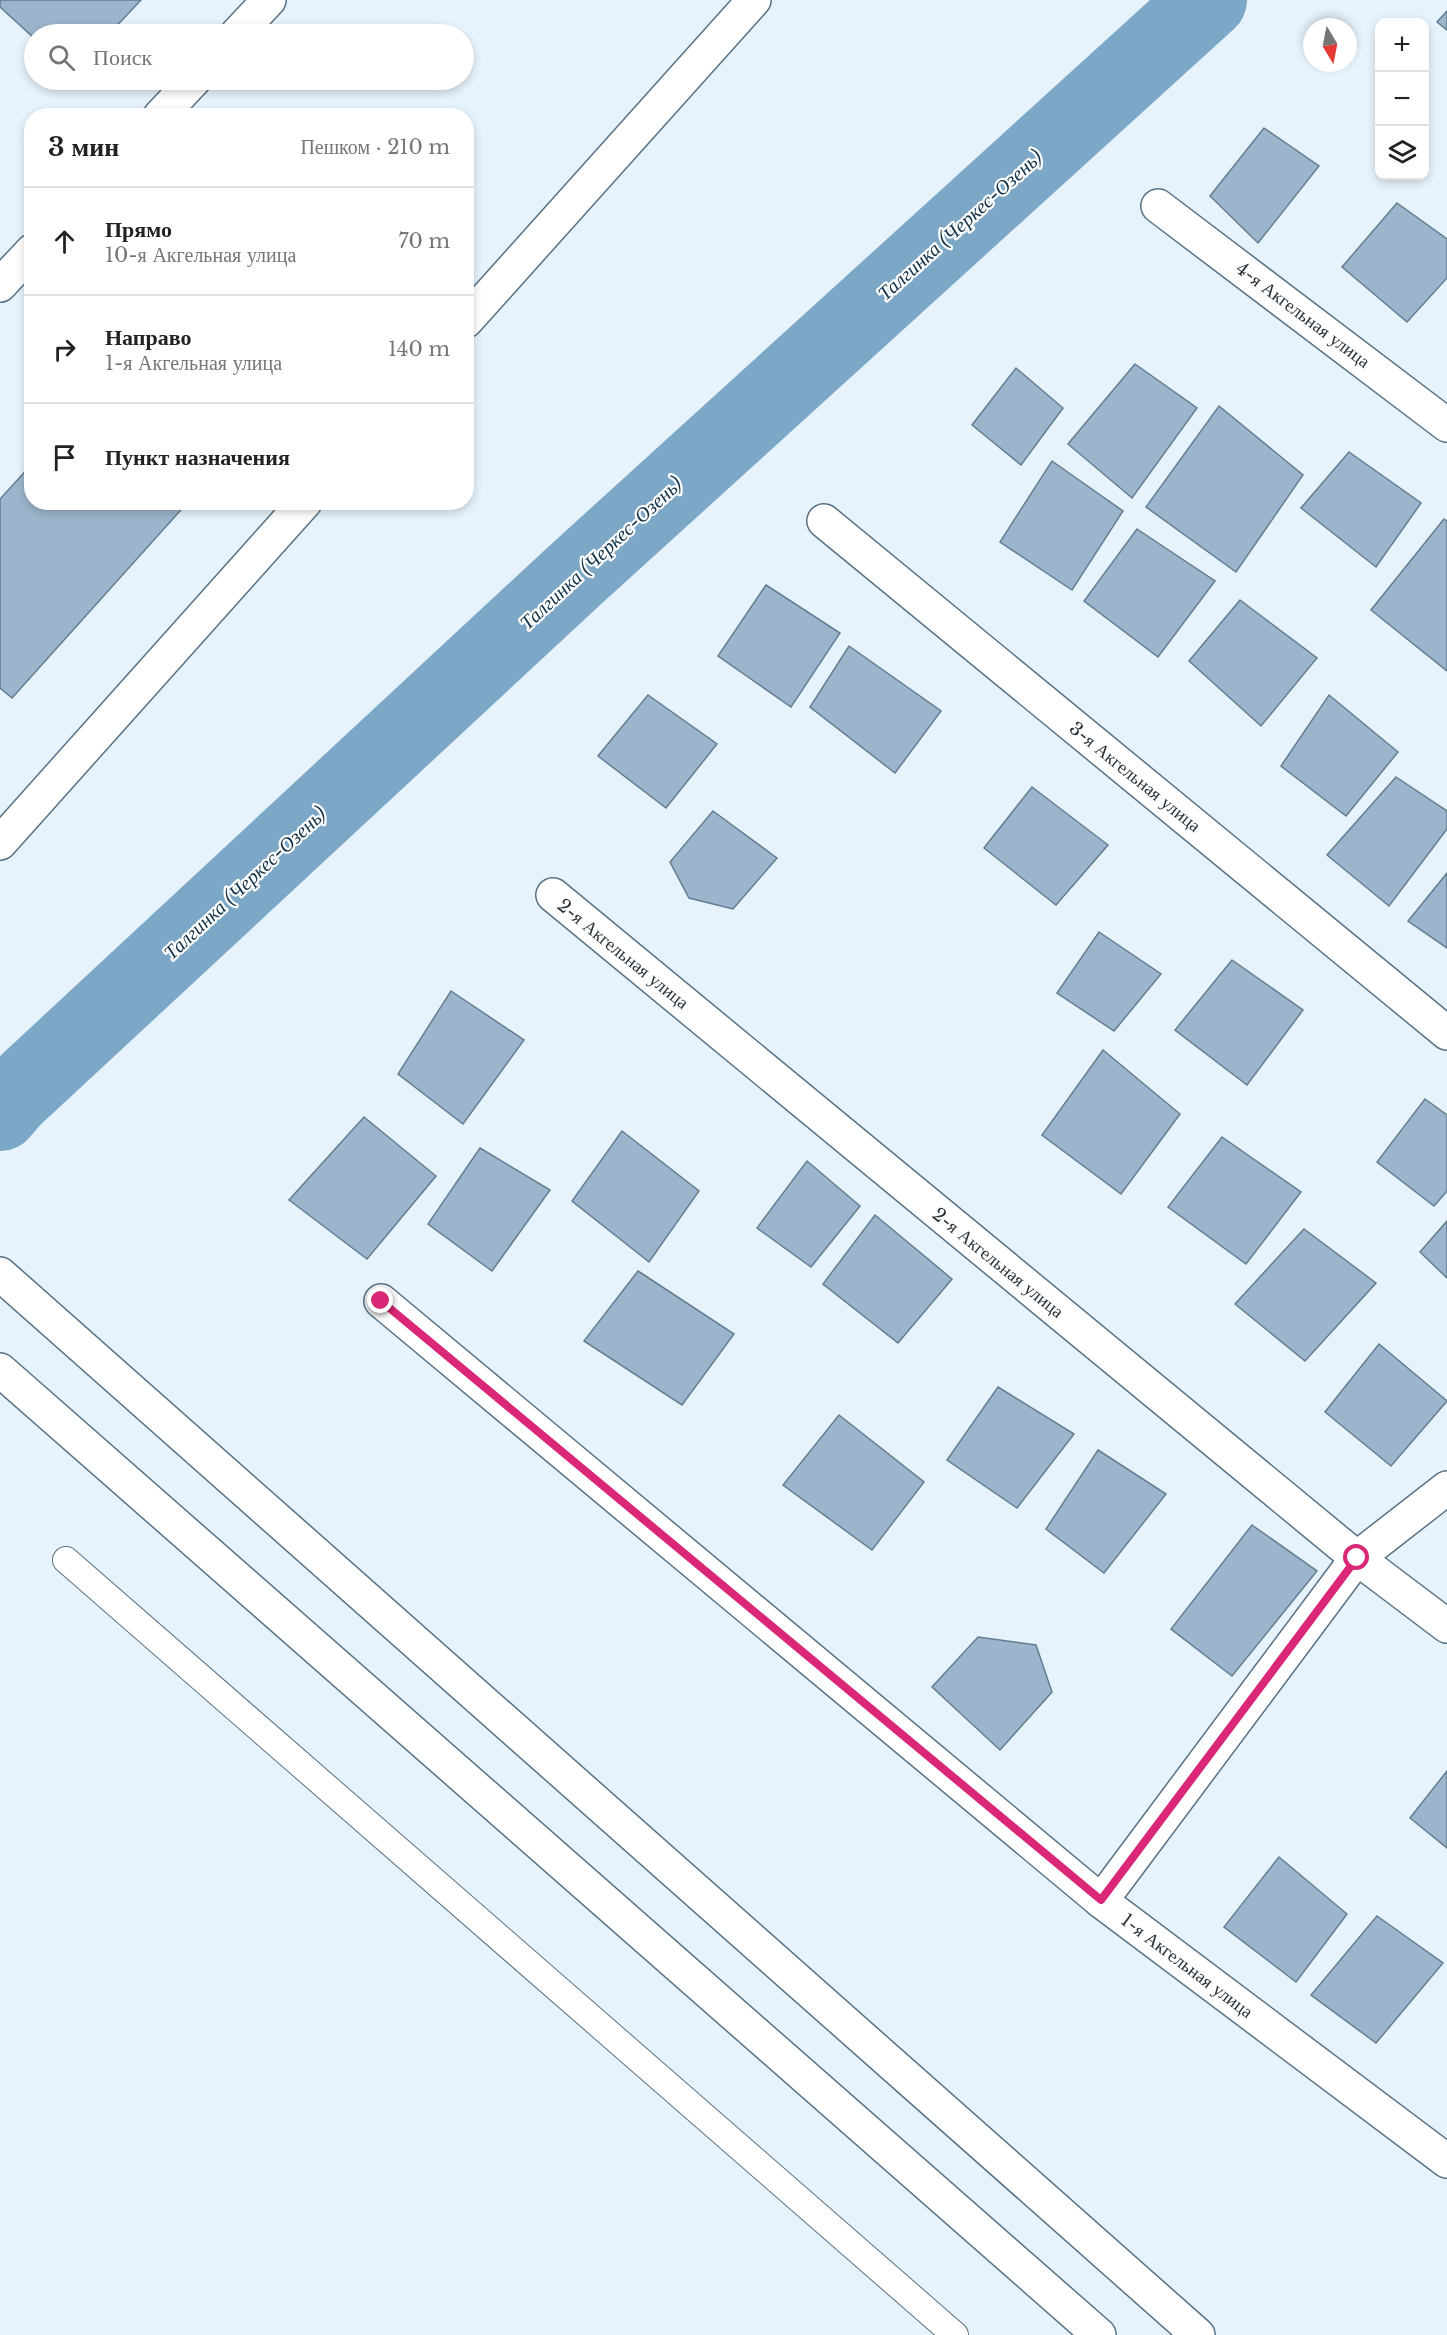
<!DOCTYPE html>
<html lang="ru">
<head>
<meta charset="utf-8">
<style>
	body { margin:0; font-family:"Libre Baskerville",serif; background:#f2f2f2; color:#222 }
	.controls { position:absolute; right:18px; top:18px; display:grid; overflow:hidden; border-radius:12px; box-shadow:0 3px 9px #0003 }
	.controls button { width:54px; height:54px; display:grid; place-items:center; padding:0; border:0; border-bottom:2px solid #e0e0e0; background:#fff; color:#222; font:30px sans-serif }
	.compass { position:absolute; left:1303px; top:18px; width:54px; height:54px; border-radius:50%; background:#fff; box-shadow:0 3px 9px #0003; rotate:170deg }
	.stop { position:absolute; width:18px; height:18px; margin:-14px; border:4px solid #db2777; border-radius:50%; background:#fff }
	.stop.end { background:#db2777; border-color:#fff; box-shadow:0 2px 6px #0008 }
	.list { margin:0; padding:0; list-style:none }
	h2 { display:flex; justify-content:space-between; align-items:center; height:78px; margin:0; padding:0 24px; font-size:26px }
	h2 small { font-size:20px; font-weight:400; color:#767676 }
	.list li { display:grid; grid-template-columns:39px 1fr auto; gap:18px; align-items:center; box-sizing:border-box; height:108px; padding:0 24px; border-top:2px solid #e0e0e0 }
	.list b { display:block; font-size:22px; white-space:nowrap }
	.list p { margin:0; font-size:20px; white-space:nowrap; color:#767676 }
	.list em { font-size:20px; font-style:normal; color:#767676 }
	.icon { flex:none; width:33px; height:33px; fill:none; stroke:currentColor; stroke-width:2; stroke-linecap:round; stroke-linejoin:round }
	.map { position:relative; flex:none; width:1447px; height:2335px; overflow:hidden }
	.search { position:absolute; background:#fff; box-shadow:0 3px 9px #0003; left:24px; top:24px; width:450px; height:66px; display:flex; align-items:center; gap:15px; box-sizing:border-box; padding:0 21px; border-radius:33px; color:#767676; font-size:22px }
	.panel { position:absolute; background:#fff; box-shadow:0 3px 9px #0003; left:24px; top:108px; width:450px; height:402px; border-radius:24px }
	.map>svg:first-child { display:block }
</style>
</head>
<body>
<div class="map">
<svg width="1447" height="2335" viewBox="0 0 1447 2335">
	<rect width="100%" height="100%" fill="#e7f3fc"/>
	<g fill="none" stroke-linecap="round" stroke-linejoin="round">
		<polyline stroke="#7da7c7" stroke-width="78" points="0,1112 11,1099 573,577 1208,0"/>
	</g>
	<g fill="#9bb6cc" stroke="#637d91" stroke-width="1.5">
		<polygon points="0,0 141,0 109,34 34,34 34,38 0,7"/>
		<polygon points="1447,11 1447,30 1437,22"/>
		<polygon points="1264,128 1319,166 1258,243 1210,196"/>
		<polygon points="1397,203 1447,239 1447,278 1407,322 1342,267"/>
		<polygon points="1135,364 1197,408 1132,498 1068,444"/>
		<polygon points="1016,368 1063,408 1021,465 972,425"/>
		<polygon points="1219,406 1303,475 1236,572 1146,507"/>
		<polygon points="1349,452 1421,503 1376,567 1301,508"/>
		<polygon points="1052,461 1123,511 1072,590 1000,542"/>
		<polygon points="32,464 32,502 188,502 12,698 0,688 0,499"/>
		<polygon points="1444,519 1447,521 1447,671 1371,610"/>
		<polygon points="1137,529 1215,581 1158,657 1084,601"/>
		<polygon points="766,585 840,633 791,707 718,656"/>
		<polygon points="1240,600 1317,658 1261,726 1189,661"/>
		<polygon points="849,646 941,711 895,773 810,707"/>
		<polygon points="648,695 717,744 666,808 598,756"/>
		<polygon points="1329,695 1398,752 1346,816 1281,766"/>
		<polygon points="1396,777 1447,811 1447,829 1389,906 1327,855"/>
		<polygon points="1032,787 1108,845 1056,905 984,848"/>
		<polygon points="713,811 777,858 733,909 689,898 670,862"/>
		<polygon points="1447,873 1447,948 1408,921"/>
		<polygon points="1099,932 1161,974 1114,1031 1057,993"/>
		<polygon points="1232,960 1303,1010 1247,1085 1175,1030"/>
		<polygon points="451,991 524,1040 463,1124 398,1074"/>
		<polygon points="1103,1050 1180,1114 1121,1194 1042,1135"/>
		<polygon points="1425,1099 1447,1115 1447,1191 1434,1206 1377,1162"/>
		<polygon points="364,1117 436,1176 367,1259 289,1200"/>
		<polygon points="622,1131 699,1191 649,1262 572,1201"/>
		<polygon points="1222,1137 1301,1192 1246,1264 1168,1207"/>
		<polygon points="480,1148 550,1190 492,1271 428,1224"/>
		<polygon points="807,1161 860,1206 811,1267 757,1228"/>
		<polygon points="875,1215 952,1279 898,1343 823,1284"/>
		<polygon points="1447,1221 1447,1278 1420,1252"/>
		<polygon points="1304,1229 1376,1283 1305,1361 1235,1304"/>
		<polygon points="638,1271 734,1334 682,1405 584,1341"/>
		<polygon points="1379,1344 1447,1401 1391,1466 1325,1412"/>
		<polygon points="998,1387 1074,1434 1017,1508 947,1460"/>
		<polygon points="839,1415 924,1482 872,1550 783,1485"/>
		<polygon points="1098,1450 1166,1494 1104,1573 1046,1529"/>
		<polygon points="1252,1525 1317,1571 1232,1676 1171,1629"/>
		<polygon points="978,1637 1036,1645 1052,1692 1000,1750 932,1687"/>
		<polygon points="1447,1771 1447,1848 1410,1818"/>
		<polygon points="1279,1857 1347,1914 1296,1982 1224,1927"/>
		<polygon points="1377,1916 1443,1963 1376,2043 1311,1995"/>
	</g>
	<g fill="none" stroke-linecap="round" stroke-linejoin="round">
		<defs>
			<polyline id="service" points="66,1560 955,2335"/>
			<g id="minor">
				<polyline points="237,34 269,0"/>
				<polyline points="160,116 194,80"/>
				<polyline points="1158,206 1447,425"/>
				<polyline points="0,285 32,251"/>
				<polyline points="466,321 754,0"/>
				<polyline points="824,521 1447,1033"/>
				<polyline points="0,843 305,502"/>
				<polyline points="553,895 1357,1558 1447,1626"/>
				<polyline points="381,1301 1101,1901 1447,2161"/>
				<polyline points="1101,1901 1357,1558 1447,1488"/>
			</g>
			<g id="primary">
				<polyline points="0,1274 1198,2335"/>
				<polyline points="0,1370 1099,2335"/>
			</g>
		</defs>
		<use href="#service" stroke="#587184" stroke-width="28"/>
		<use href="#minor" stroke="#587184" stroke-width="36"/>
		<use href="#primary" stroke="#587184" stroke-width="36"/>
		<use href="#service" stroke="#fff" stroke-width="26"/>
		<use href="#minor" stroke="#fff" stroke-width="33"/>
		<use href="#primary" stroke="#fff" stroke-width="33"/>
	</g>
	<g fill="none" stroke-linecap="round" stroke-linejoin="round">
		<polyline stroke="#db2777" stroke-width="8" points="381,1301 1101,1900 1357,1558"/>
	</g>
	<g text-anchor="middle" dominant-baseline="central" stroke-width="4.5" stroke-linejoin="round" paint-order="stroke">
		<g font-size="18" fill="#263139" stroke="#fefefe">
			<text transform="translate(1303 315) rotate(37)">4-я Акгельная улица</text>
			<text transform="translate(1135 777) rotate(39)">3-я Акгельная улица</text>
			<text transform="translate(623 954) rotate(39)">2-я Акгельная улица</text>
			<text transform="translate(998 1263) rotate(39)">2-я Акгельная улица</text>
			<text transform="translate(1187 1966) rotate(37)">1-я Акгельная улица</text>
		</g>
		<g font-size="20" font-style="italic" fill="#0f3148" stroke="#fefefe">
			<text transform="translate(960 225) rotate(-42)">Талгинка (Черкес-Озень)</text>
			<text transform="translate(601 553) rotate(-43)">Талгинка (Черкес-Озень)</text>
			<text transform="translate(245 883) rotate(-43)">Талгинка (Черкес-Озень)</text>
		</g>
	</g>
</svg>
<div class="controls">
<button>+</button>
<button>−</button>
<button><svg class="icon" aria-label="layers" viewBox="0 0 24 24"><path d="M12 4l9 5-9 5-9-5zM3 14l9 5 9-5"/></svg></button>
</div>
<svg class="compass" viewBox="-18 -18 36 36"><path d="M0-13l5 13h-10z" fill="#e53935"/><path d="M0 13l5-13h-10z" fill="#767676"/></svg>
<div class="stop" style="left:1357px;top:1558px"></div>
<div class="stop end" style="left:381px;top:1301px"></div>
<div class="search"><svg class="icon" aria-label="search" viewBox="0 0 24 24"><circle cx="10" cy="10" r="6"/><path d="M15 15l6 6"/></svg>Поиск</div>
<section class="panel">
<h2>3 мин<small>Пешком · 210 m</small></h2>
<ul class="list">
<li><svg class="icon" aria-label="ahead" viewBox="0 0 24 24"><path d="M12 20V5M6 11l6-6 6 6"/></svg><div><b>Прямо</b><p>10-я Акгельная улица</p></div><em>70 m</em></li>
<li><svg class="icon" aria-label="right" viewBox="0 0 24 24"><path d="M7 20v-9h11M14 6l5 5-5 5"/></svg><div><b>Направо</b><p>1-я Акгельная улица</p></div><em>140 m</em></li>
<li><svg class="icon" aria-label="arrive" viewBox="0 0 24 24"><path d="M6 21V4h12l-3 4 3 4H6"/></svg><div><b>Пункт назначения</b></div></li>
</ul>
</section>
</div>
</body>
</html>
